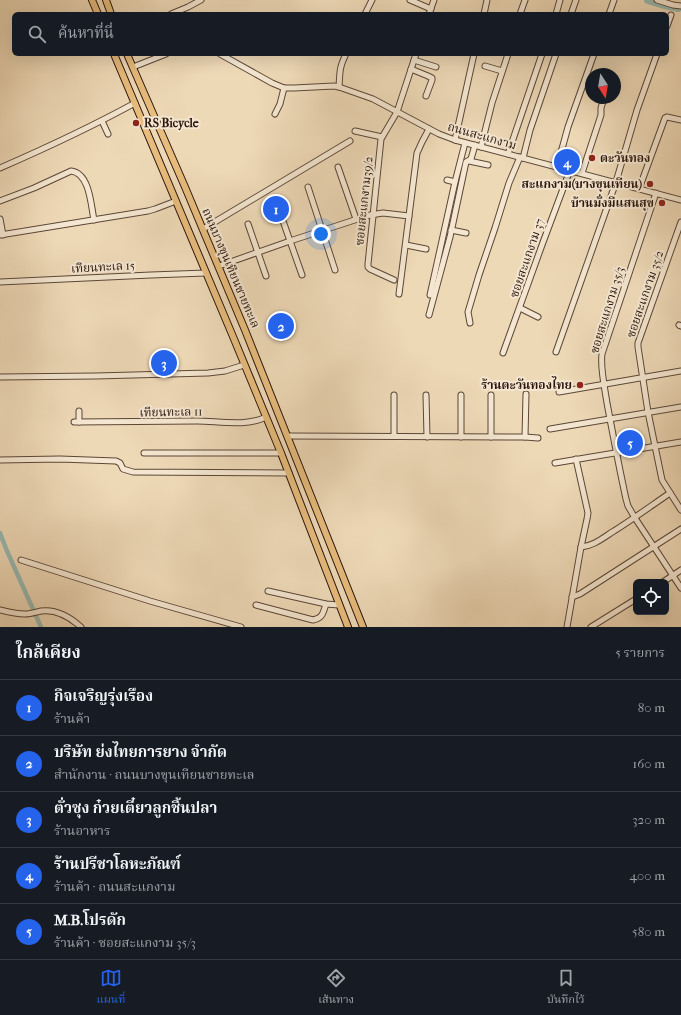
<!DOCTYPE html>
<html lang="th">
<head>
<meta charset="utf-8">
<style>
	body { margin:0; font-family:"IM FELL French Canon","Noto Serif Thai",serif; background:#20242c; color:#f1f3f6 }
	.controls { position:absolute; right:12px; bottom:12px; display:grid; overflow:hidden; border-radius:6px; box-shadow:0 4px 16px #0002 }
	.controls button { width:36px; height:36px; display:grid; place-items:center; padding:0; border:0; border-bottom:1px solid #363941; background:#171b24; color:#f1f3f6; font:20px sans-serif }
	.compass { position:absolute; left:585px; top:68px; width:36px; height:36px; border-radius:50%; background:#171b24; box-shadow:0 4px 16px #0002; rotate:168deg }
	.you { position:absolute; left:321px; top:234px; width:14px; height:14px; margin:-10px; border:3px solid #fff; border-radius:50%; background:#1a73e8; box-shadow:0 0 0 6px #1a73e833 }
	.badge { display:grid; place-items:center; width:26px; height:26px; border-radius:50%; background:#2563eb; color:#fff; font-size:13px; font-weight:700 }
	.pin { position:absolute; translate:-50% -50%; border:2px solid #fff; box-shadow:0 1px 4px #0006 }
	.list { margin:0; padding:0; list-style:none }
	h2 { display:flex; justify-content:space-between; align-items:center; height:52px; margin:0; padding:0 16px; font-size:17px }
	h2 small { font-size:13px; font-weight:400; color:#9ea1a6 }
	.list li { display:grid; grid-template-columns:26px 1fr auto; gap:12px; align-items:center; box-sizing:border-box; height:56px; padding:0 16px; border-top:1px solid #363941 }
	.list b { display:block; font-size:15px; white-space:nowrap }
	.list p { margin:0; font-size:13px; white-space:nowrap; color:#9ea1a6 }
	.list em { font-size:13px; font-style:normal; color:#9ea1a6 }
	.icon { flex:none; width:22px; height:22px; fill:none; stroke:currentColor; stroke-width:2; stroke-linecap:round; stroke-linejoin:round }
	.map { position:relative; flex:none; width:681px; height:627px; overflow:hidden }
	.search { position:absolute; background:#171b24; box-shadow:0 4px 16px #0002; left:12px; right:12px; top:12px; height:44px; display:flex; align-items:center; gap:10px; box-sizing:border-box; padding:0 14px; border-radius:6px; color:#9ea1a6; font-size:15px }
	.sheet { height:332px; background:#171b24 }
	nav { display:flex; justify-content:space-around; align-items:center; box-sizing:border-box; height:56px; border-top:1px solid #363941; background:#171b24; font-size:11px; color:#9ea1a6 }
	nav a { display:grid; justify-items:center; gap:2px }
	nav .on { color:#2563eb }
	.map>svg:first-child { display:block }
</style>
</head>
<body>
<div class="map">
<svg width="681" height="627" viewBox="0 0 681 627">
	<rect width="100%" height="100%" fill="#eed9b7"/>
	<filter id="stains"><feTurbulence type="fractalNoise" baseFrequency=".005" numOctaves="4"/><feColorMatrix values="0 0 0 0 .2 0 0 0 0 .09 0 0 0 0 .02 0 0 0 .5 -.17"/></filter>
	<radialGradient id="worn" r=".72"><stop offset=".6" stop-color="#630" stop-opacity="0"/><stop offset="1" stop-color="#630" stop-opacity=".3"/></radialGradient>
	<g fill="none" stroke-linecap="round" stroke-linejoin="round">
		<polyline stroke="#99bab2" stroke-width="4.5" points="0,533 7,551 41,627"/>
		<polyline stroke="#99bab2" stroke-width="8" points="648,0 664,5 678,8"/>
		<defs>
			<g id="minor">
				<polyline points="410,0 431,9"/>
				<polyline points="657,0 673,5 681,6"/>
				<polyline points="171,14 188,7 201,0"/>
				<polyline points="365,14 372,0"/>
				<polyline points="429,14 434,0"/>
				<polyline points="484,14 487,0"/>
				<polyline points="520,14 525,0"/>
				<polyline points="556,14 560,0"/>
				<polyline points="571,14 576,0"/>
				<polyline points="609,14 614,0"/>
				<polyline points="667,26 671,15"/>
				<polyline points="220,54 272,83 284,88 294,88 334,86 339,87 373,99 439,134 455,140 681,200"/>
				<polyline points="414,60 436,67"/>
				<polyline points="485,66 502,71"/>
				<polyline points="133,67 166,54"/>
				<polyline points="411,69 428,76 432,78 432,80 426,96"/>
				<path d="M 339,87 C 340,72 339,68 346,54"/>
				<polyline points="275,114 280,104 284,88"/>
				<polyline points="102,121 108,134"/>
				<polyline points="355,131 382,137"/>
				<polyline points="455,140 474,54"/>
				<polyline points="481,147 492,103 508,54"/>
				<polyline points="508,154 542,54"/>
				<polyline points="523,158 530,130 556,54"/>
				<polyline points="469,161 488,165"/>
				<polyline points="338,167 356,219"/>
				<polyline points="557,167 568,127 594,54"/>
				<path d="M 0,168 C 46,148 91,127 135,103"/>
				<polyline points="582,173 601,115 601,108 604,98"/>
				<polyline points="447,180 455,182"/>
				<polyline points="308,187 335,270"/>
				<polyline points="639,189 665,118 667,117 681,120"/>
				<path d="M 656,193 L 602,354 C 600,367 605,390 607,403 C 613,435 619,467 626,499 L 628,506 L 635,518 L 681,588"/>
				<path d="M 0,201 L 34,188 L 71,171 C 90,173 91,206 94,220"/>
				<polyline points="277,204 302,275"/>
				<polyline points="0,219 3,235"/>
				<polyline points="681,222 638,343 638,347 648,412 662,480 681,510"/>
				<polyline points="248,224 266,276"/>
				<polyline points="203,229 350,141"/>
				<polyline points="451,230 466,233"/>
				<polyline points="0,235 148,211 155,209 176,201"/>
				<polyline points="406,245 426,249"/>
				<polyline points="219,266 290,241 370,215 383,213 409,216"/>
				<polyline points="394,280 370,269 368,267 368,264 381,139 397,112 416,54"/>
				<polyline points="0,282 151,275 206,273"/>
				<polyline points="399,294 417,153 422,142 429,129"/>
				<polyline points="430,295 455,182 465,143"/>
				<polyline points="520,308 538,317"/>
				<polyline points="429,315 450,237 466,162 471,159 475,145"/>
				<polyline points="470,323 468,312 479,275 495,228 509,183 520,157"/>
				<polyline points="679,325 681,326"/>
				<polyline points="556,352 616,182 637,110 657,54"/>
				<polyline points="503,353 542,245 570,170"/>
				<polyline points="0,377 96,376 208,373 225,371 244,365"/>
				<polyline points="559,392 681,371"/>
				<polyline points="394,395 394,436"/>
				<polyline points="426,395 427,437"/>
				<polyline points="491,395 491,437"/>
				<polyline points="79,411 79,422"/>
				<path d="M 74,422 C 115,422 156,421 197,421 C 218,421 247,427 266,417"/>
				<polyline points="550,429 681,407"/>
				<polyline points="288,436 525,437 538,438"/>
				<polyline points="461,437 461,395"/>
				<polyline points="525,437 526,394"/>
				<polyline points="144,453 281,453"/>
				<polyline points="0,460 60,459 116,461 120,463 123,469 133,472 289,473"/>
				<polyline points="555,463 681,442"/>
				<path d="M 581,547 C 594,546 604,537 614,531 C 633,519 651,506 670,493"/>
				<polyline points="21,560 150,601 241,627"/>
				<polyline points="663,582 681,570"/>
				<polyline points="268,591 326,604 339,605"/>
				<polyline points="572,597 580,594 681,529"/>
				<path d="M 256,605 L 313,620 C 323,618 323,613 326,604"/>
				<path d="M 0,610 C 8,612 17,614 25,614 C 31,614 36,612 41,611 C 56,609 70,617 81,627"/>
				<polyline points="567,627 581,547 587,519 588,513 576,459"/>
				<polyline points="591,627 636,599"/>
			</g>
			<g id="major">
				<polyline points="92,0 98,14"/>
				<polyline points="106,0 111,14"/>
				<polyline points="114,54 234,339 281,453 348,627"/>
				<polyline points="127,54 185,187 245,330 363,627"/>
			</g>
		</defs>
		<use href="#minor" stroke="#5b4738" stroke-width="7"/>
		<use href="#major" stroke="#2a160e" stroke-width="8"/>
		<use href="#minor" stroke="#f4e6d0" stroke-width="5"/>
		<use href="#major" stroke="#e7bc7c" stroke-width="6"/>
	</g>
	<g fill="#8f2418" stroke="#f4e6d0" stroke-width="1.5">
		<circle cx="136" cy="123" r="4"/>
		<circle cx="592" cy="158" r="4"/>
		<circle cx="650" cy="184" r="4"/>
		<circle cx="662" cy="203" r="4"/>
		<circle cx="580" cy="385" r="4"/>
	</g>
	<g text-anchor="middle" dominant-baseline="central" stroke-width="4" stroke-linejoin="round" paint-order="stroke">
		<g font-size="12" font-weight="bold" fill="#2a160e" stroke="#f4e6d0" text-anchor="end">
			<text x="144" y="123" text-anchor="start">RS Bicycle</text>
			<text x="600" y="158" text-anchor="start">ตะวันทอง</text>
			<text x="642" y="184">สะแกงาม(บางขุนเทียน)</text>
			<text x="654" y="203">บ้านมั่งมีแสนสุข</text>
			<text x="572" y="385">ร้านตะวันทองไทย</text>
		</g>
		<g font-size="12" fill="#2a160e" stroke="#f4e6d0">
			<text transform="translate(482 136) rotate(16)">ถนนสะแกงาม</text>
			<text transform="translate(364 201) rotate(-84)">ซอยสะแกงาม39/2</text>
			<text transform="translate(527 258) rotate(-71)">ซอยสะแกงาม 37</text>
			<text transform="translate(103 267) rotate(-3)">เทียนทะเล 15</text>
			<text transform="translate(231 268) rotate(67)">ถนนบางขุนเทียนชายทะเล</text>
			<text transform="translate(645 294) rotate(-71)">ซอยสะแกงาม 35/2</text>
			<text transform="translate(607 310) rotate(-73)">ซอยสะแกงาม 35/3</text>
			<text transform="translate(171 412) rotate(-1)">เทียนทะเล 11</text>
		</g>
	</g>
	<rect width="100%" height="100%" filter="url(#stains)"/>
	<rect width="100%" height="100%" fill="url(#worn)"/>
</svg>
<div class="controls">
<button><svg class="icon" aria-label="locate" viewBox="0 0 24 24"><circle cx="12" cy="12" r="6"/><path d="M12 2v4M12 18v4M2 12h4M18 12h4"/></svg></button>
</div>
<svg class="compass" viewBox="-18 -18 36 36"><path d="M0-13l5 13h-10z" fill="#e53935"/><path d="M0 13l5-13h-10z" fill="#9ea1a6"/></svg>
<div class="you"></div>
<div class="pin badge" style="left:276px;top:209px">1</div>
<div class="pin badge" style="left:281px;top:326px">2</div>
<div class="pin badge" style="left:164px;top:363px">3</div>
<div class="pin badge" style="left:567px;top:162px">4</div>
<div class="pin badge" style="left:630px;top:443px">5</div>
<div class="search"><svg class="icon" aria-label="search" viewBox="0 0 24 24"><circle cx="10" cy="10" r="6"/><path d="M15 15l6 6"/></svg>ค้นหาที่นี่</div>
</div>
<section class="sheet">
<h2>ใกล้เคียง<small>5 รายการ</small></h2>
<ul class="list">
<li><span class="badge">1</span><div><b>กิจเจริญรุ่งเรือง</b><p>ร้านค้า</p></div><em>80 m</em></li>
<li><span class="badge">2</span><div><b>บริษัท ย่งไทยการยาง จำกัด</b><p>สำนักงาน · ถนนบางขุนเทียนชายทะเล</p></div><em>160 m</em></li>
<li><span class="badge">3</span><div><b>ตั่วซุง ก๋วยเตี๋ยวลูกชิ้นปลา</b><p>ร้านอาหาร</p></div><em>320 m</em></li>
<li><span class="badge">4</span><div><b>ร้านปรีชาโลหะภัณฑ์</b><p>ร้านค้า · ถนนสะแกงาม</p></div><em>400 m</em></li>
<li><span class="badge">5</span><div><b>M.B.โปรดัก</b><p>ร้านค้า · ซอยสะแกงาม 35/3</p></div><em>580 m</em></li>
</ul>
</section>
<nav>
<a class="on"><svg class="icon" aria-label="map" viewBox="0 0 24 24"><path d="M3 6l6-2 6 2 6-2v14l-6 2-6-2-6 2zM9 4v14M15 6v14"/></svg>แผนที่</a>
<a><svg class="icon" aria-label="directions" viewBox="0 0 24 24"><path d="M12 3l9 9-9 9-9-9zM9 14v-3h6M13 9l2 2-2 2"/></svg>เส้นทาง</a>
<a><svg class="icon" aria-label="saved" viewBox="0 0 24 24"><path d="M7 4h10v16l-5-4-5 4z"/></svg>บันทึกไว้</a>
</nav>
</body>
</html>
